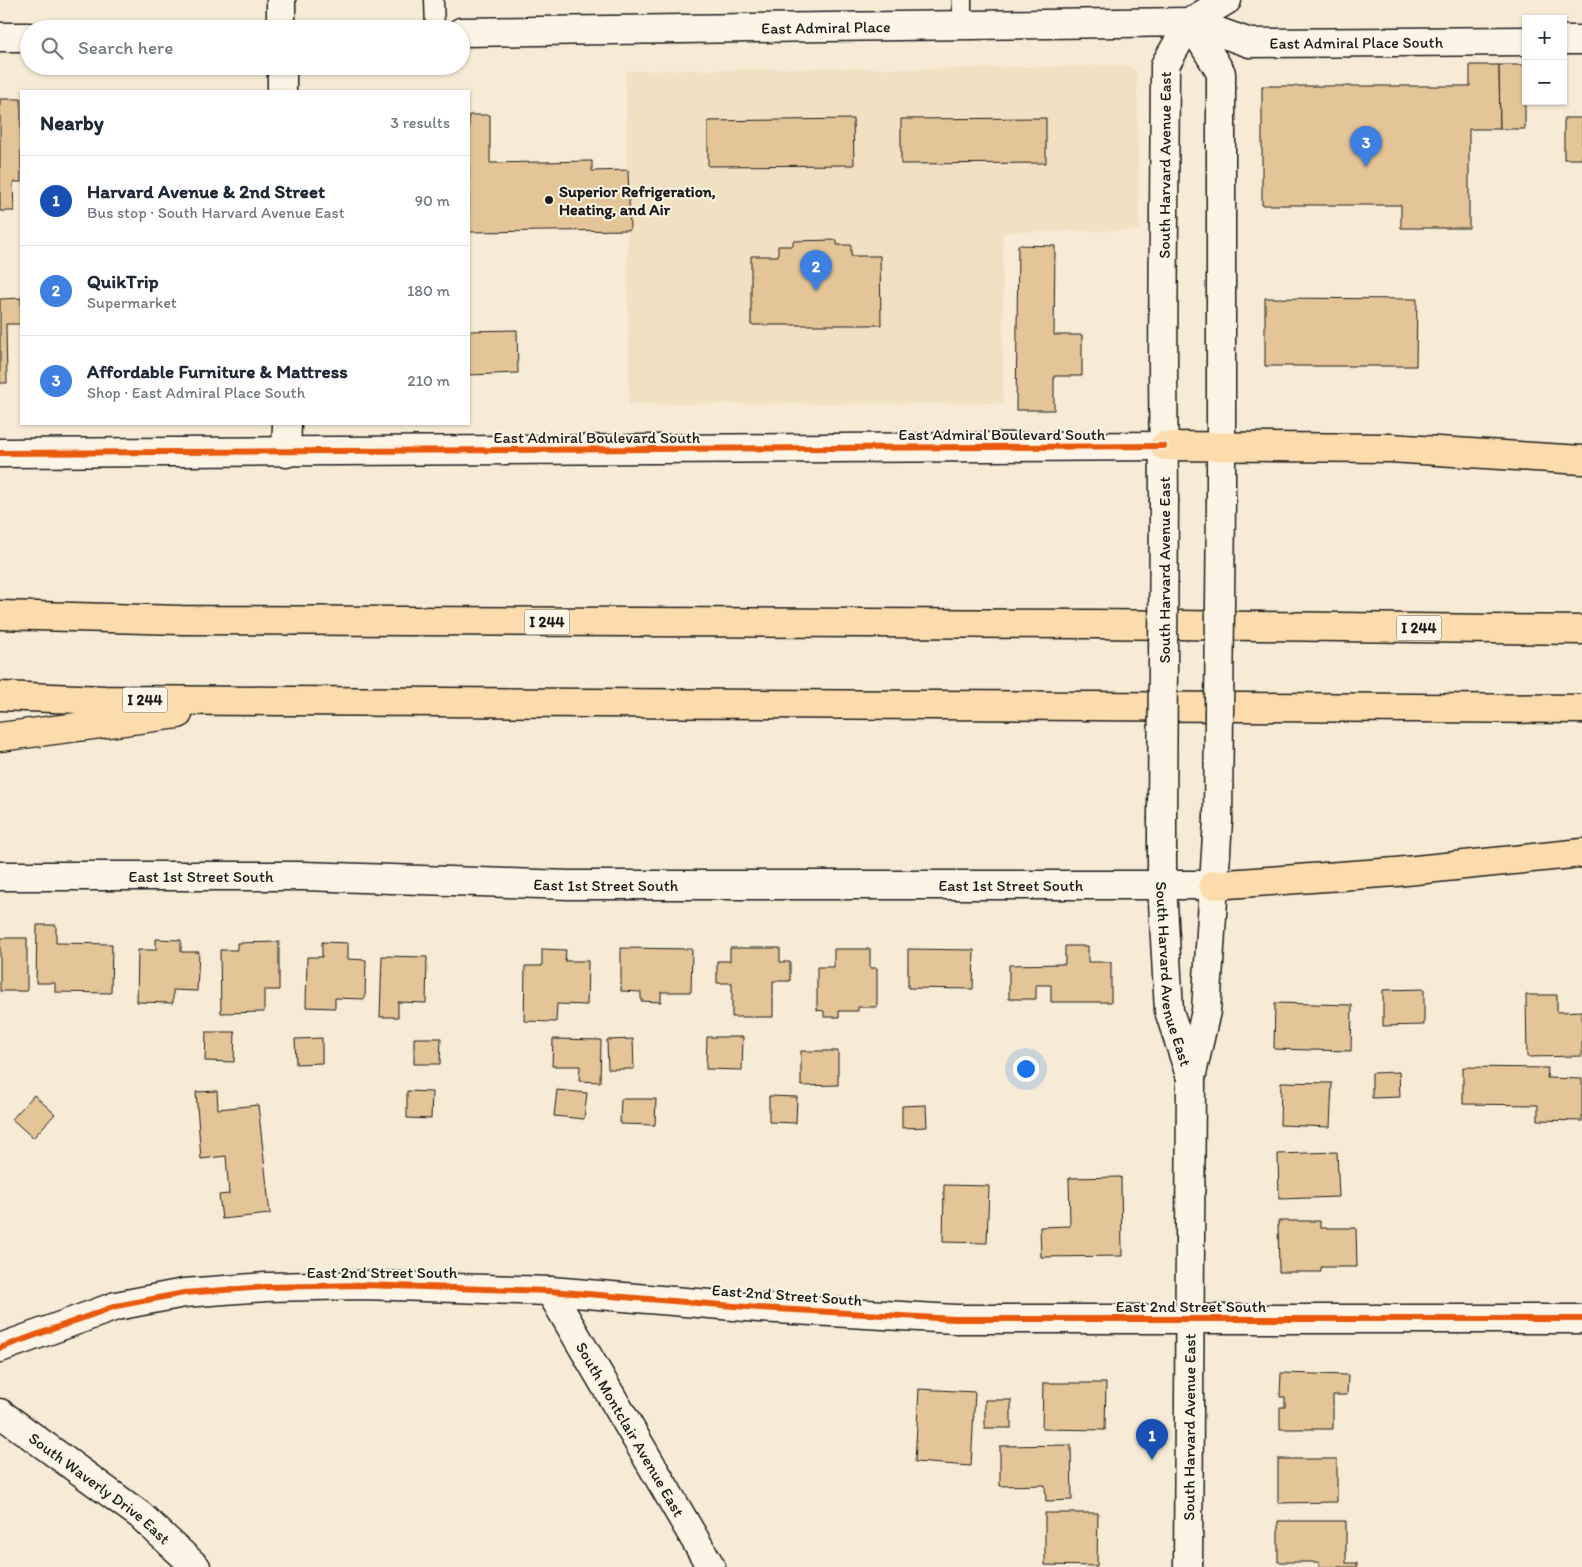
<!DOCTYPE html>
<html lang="en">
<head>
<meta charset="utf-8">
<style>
	body { margin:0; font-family:Itim,sans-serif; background:#f2f2f3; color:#1f2937 }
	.controls { position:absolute; right:15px; top:15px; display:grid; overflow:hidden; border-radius:0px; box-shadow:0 1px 4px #0004 }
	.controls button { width:45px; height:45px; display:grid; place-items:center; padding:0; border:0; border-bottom:1px solid #e0e1e3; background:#fff; color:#1f2937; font:25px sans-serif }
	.you { position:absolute; left:1025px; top:1068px; width:18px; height:18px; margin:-12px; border:4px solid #fff; border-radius:50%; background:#1a73e8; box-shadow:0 0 0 8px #1a73e833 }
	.badge { display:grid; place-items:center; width:32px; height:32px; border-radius:50%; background:#b45309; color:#fff; font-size:16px; font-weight:700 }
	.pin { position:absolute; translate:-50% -41px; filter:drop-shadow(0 1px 2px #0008) }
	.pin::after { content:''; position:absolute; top:26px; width:18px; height:15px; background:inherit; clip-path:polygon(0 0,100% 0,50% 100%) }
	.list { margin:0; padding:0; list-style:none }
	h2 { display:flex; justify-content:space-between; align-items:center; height:65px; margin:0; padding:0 20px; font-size:21px }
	h2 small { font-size:16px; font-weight:400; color:#747a83 }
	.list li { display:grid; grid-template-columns:32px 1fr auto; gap:15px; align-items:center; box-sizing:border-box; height:90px; padding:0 20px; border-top:1px solid #e0e1e3 }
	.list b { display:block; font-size:19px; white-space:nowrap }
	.list p { margin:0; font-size:16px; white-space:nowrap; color:#747a83 }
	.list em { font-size:16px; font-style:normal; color:#747a83 }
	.icon { flex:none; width:28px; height:28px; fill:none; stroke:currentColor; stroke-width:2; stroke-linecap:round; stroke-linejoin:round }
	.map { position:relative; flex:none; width:1582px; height:1567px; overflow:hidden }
	.search { position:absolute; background:#fff; box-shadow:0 1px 4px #0004; left:20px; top:20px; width:450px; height:55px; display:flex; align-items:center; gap:12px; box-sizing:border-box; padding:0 18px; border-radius:28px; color:#747a83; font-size:19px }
	.panel { position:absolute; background:#fff; box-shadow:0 1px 4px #0004; left:20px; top:90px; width:450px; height:335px; border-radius:0px }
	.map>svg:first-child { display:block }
</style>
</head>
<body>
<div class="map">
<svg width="1582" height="1567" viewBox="0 0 1582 1567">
	<rect width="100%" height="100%" fill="#f7ebd5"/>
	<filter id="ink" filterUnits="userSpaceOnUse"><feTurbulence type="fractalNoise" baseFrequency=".02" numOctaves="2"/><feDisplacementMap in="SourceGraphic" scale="10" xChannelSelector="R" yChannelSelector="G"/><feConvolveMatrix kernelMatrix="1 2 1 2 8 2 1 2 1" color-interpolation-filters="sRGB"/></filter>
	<g filter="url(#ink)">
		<polygon fill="#f1e0c2" points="1127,65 1137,71 1139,230 1003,232 1003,403 629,404 626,71 830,68 921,69"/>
		<g fill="#e4c597" stroke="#1c1c1c">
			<polygon points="1470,65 1499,65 1500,129 1469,129 1469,228 1401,228 1401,205 1262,205 1262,86 1470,86"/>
			<polygon points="1499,65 1525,65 1525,129 1500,129"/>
			<polygon points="0,99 21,99 21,182 13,182 14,211 0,211"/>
			<polygon points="469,115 490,115 490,163 592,161 592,171 628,170 630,230 469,232"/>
			<polygon points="1046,118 1046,163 901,164 901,119"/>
			<rect x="1564" y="118" width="18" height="41"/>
			<polygon points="853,119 854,165 708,166 708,121"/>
			<polygon points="837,240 837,245 851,245 851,256 880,256 881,325 751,325 751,256 778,256 778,246 793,246 793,241"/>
			<polygon points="1018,245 1055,246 1054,335 1082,335 1082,376 1054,376 1054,410 1016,410"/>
			<polygon points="21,298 21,324 6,324 7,383 0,383 0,299"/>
			<polygon points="1265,298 1417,299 1416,366 1265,366"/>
			<polygon points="517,330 518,373 469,375 469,331"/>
			<polygon points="37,925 56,925 56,943 112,944 111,993 55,992 55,983 36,983"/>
			<rect x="0" y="938" width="27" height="53"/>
			<polygon points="156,939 181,940 181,952 199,952 197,991 173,990 173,1003 137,1002 138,950 156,950"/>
			<polygon points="279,942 279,990 264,990 264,1012 221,1013 220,950 237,950 237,943"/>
			<polygon points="322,942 348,943 348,959 366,960 365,999 335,998 335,1008 306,1007 307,957 322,957"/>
			<polygon points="1065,946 1088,946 1088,962 1111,962 1111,1002 1051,1002 1051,985 1036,985 1036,999 1009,999 1009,965 1065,964"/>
			<polygon points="621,948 692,949 691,992 661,992 661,1002 641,1001 641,992 621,991"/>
			<polygon points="730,948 780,948 780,962 790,962 790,981 773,981 773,1017 732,1017 732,983 717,983 717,961 730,961"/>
			<polygon points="542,949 566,950 565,961 588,961 587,1005 557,1004 556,1022 524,1021 525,966 542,966"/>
			<polygon points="834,949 870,949 870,968 877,968 877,1007 858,1007 858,1011 839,1011 839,1017 824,1017 824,1011 817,1010 817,967 834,967"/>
			<polygon points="908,949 974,950 973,989 908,988"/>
			<polygon points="382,956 427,957 426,1003 398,1002 398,1017 380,1017"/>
			<polygon points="1424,989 1424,1025 1383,1026 1383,990"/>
			<polygon points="1526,995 1557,995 1557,1012 1582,1011 1582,1056 1527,1057"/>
			<polygon points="1275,1003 1352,1005 1351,1051 1274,1049"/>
			<polygon points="206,1032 235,1032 234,1062 205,1061"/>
			<polygon points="707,1037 743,1037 742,1070 706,1069"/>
			<polygon points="322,1038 322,1063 296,1064 295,1039"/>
			<polygon points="414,1038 441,1038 440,1064 414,1064"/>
			<polygon points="553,1039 601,1040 600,1082 579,1081 580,1066 552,1066"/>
			<polygon points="633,1039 634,1069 608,1069 607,1040"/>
			<polygon points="801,1051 838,1051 838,1085 801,1086"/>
			<polygon points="1463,1067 1548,1068 1547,1078 1582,1079 1582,1121 1538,1120 1538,1105 1463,1104"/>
			<polygon points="1399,1072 1400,1097 1372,1098 1372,1073"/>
			<polygon points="1281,1082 1332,1083 1330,1127 1280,1125"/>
			<polygon points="557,1090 587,1093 584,1119 554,1116"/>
			<polygon points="217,1091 218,1109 258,1105 270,1214 222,1219 219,1195 229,1194 226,1156 201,1159 196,1092"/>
			<polygon points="407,1091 432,1092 431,1119 407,1118"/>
			<polygon points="34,1095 55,1114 33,1138 12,1119"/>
			<polygon points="769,1096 797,1097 796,1123 769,1122"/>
			<polygon points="621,1099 656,1099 655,1125 620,1124"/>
			<polygon points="926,1105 927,1127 902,1128 902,1106"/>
			<polygon points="1337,1152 1339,1197 1279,1199 1278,1154"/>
			<polygon points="1121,1177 1122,1256 1041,1257 1040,1227 1070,1226 1069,1178"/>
			<polygon points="944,1185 989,1186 987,1243 943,1242"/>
			<polygon points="1278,1221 1320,1221 1320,1228 1356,1228 1357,1267 1321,1267 1321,1272 1279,1272"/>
			<polygon points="1281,1373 1348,1375 1347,1395 1333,1395 1333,1429 1280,1429 1280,1407 1285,1407 1285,1397 1280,1397"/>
			<polygon points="1043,1383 1106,1383 1105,1430 1042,1429"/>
			<polygon points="919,1389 975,1392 971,1466 915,1462"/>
			<rect x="985" y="1400" width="26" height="28"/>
			<polygon points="1071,1445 1072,1500 1046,1501 1045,1485 1000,1486 1000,1446"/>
			<polygon points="1278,1459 1337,1459 1337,1502 1278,1503"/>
			<polygon points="1045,1513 1098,1513 1097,1566 1045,1565"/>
			<polygon points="1278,1521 1346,1521 1346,1563 1357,1563 1357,1567 1319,1567 1319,1562 1278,1562"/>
		</g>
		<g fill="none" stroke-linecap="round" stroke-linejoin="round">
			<defs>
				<g id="service">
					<polyline points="434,0 435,29"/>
					<polyline points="962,0 962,27"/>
				</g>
				<g id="minor">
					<polyline points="281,0 281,29"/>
					<polyline points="282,66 282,91"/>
					<polyline points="0,453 1164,446"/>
					<polyline points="286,453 287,424"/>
					<path id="s1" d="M 550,1291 L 711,1567"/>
					<polyline points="0,1348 116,1306 184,1293 266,1287 363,1285 550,1291 759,1308 955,1319 1582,1319"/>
					<path id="s2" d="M 0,1413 L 140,1515 L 196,1567"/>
				</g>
				<g id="secondary">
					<polyline points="1190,22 1221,73 1221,499"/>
					<path id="s3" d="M 461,32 L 1190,22 L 1250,43 L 1526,41"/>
					<polyline points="0,37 29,37"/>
					<polyline points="1563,40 1582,40"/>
					<path id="s4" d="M 1164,499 L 1163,366 L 1165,65 L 1190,22 L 1227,0"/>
					<path id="s5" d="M 1162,820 L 1162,885 L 1169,1011 L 1191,1078"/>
					<path id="s6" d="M 0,876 L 304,876 L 569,885 L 1213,885"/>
					<path id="s7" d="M 1188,1567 L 1191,1078 L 1206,1011 L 1218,820"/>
				</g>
				<g id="motorway">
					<polyline points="1164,446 1390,448 1582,460"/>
					<polyline points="0,615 181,620 1094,624 1582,630"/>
					<polyline points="0,696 105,700 1582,709"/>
					<polyline points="0,737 178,714"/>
					<polyline points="1213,885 1396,872 1582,853"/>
				</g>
			</defs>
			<use href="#service" stroke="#1c1c1c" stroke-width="21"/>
			<use href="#minor" stroke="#1c1c1c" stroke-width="31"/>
			<use href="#secondary" stroke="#1c1c1c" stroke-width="31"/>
			<use href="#motorway" stroke="#1c1c1c" stroke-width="31"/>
			<use href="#service" stroke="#fcf5e5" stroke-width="18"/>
			<use href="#minor" stroke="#fcf5e5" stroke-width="28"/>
			<use href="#secondary" stroke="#fcf5e5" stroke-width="28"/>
			<use href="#motorway" stroke="#fcdcac" stroke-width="28"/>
			<defs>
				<g id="secondary-bridge">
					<polyline points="1162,820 1164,499"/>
					<polyline points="1218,820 1221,499"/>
				</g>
			</defs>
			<use href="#secondary-bridge" stroke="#1c1c1c" stroke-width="31" stroke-linecap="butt"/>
			<use href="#secondary-bridge" stroke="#fcf5e5" stroke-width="28"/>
			<defs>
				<g id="cycleway">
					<polyline points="0,453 1164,446"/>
					<polyline points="0,1348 116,1306 184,1293 266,1287 363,1285 550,1291 759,1308 955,1319 1582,1319"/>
				</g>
			</defs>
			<use href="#cycleway" stroke="#fcf5e5" stroke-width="9"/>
			<use href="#cycleway" stroke="#e8590c" stroke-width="6"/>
		</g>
	</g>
	<circle fill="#1c1c1c" stroke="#fcf5e5" stroke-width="2" cx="549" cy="200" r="5"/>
	<g text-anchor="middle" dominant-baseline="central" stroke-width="4" stroke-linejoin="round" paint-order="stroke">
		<g fill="#fcf5e5" stroke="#5f5d58" stroke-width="1">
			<rect x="524.5" y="609.5" width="45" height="25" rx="4"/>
			<rect x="1396.5" y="615.5" width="45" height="25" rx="4"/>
			<rect x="122.5" y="687.5" width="45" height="25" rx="4"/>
		</g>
		<g font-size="15" font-weight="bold" fill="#1c1c1c">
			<text x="547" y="622">I 244</text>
			<text x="1419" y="628">I 244</text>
			<text x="145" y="700">I 244</text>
		</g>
		<g font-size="16" fill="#1c1c1c" stroke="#fcf5e5">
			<text stroke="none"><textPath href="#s3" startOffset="365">East Admiral Place</textPath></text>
			<text stroke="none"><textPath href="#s3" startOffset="899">East Admiral Place South</textPath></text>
			<text stroke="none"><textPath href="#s4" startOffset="334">South Harvard Avenue East</textPath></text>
			<text x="1002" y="434">East Admiral Boulevard South</text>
			<text x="597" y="437">East Admiral Boulevard South</text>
			<text transform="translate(1164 570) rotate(-90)">South Harvard Avenue East</text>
			<text stroke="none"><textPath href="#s6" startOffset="201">East 1st Street South</textPath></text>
			<text stroke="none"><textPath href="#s6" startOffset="606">East 1st Street South</textPath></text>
			<text stroke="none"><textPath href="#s6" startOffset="1011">East 1st Street South</textPath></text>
			<text stroke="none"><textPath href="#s5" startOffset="155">South Harvard Avenue East</textPath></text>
			<text x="382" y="1272">East 2nd Street South</text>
			<text transform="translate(787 1295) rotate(4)">East 2nd Street South</text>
			<text x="1191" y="1306">East 2nd Street South</text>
			<text stroke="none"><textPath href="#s7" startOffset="140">South Harvard Avenue East</textPath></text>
			<text stroke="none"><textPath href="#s1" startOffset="160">South Montclair Avenue East</textPath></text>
			<text stroke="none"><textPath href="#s2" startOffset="125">South Waverly Drive East</textPath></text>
		</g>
		<g font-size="16" font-weight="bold" fill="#1c1c1c" stroke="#fcf5e5" text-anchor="start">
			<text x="559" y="191">Superior Refrigeration,<tspan x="559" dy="18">Heating, and Air</tspan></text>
		</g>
	</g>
</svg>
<div class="controls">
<button>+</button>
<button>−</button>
</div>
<div class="you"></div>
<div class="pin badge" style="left:1152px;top:1460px;background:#1a4fb4">1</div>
<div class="pin badge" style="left:816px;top:291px;background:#3f7fe0">2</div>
<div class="pin badge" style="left:1366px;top:167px;background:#3f7fe0">3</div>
<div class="search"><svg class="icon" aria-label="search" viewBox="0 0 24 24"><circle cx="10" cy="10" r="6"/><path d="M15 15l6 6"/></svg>Search here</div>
<section class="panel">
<h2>Nearby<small>3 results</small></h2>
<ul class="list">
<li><span class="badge" style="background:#1a4fb4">1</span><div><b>Harvard Avenue &amp; 2nd Street</b><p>Bus stop · South Harvard Avenue East</p></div><em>90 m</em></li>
<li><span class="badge" style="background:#3f7fe0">2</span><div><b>QuikTrip</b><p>Supermarket</p></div><em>180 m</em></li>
<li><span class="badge" style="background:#3f7fe0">3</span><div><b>Affordable Furniture &amp; Mattress</b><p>Shop · East Admiral Place South</p></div><em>210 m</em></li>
</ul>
</section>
</div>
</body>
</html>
